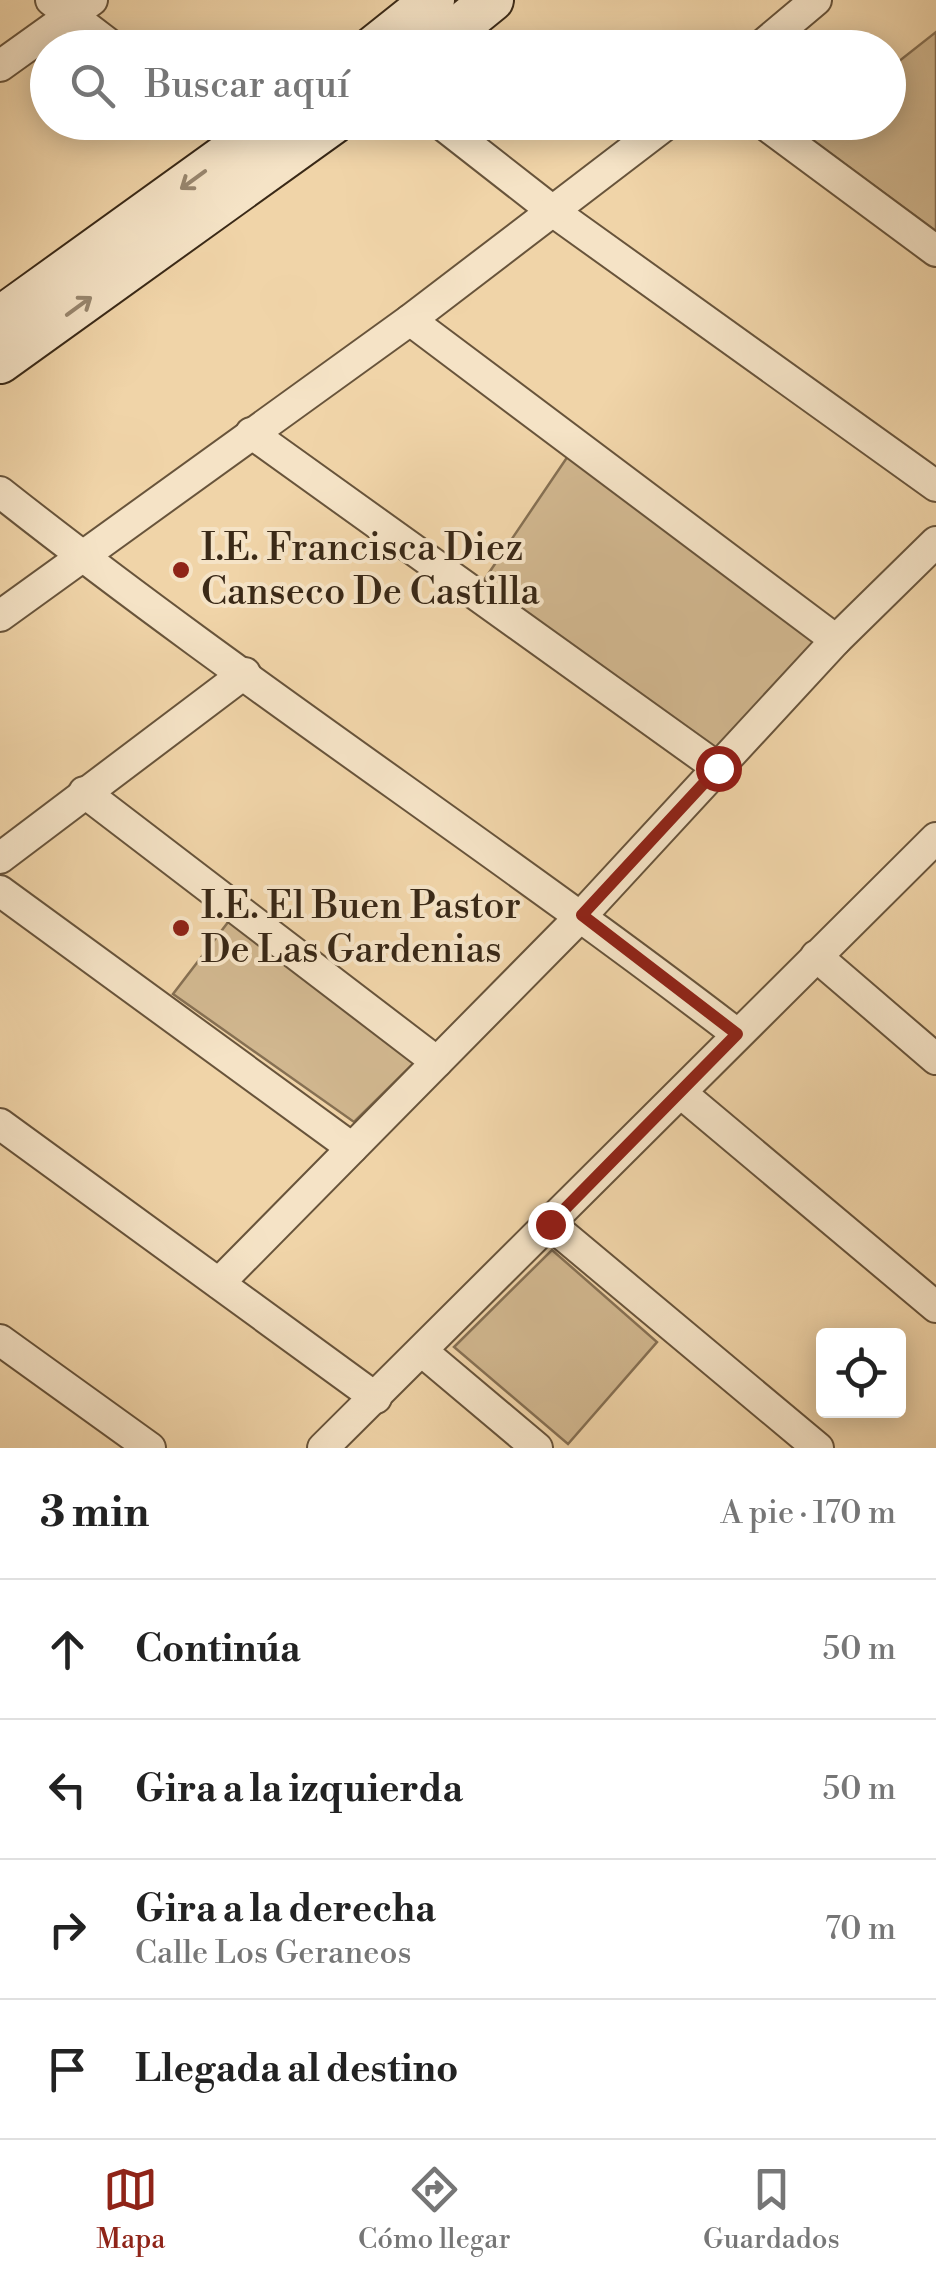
<!DOCTYPE html>
<html lang="es">
<head>
<meta charset="utf-8">
<style>
	body { margin:0; font-family:"Libre Bodoni",serif; background:#f2f2f2; color:#222 }
	.controls { position:absolute; right:30px; bottom:30px; display:grid; overflow:hidden; border-radius:10px; box-shadow:0 5px 25px #0003 }
	.controls button { width:90px; height:90px; display:grid; place-items:center; padding:0; border:0; border-bottom:2px solid #e0e0e0; background:#fff; color:#222; font:50px sans-serif }
	.stop { position:absolute; width:30px; height:30px; margin:-22px; border:8px solid #8f2418; border-radius:50%; background:#fff }
	.stop.end { background:#8f2418; border-color:#fff; box-shadow:0 2px 10px #0008 }
	.list { margin:0; padding:0; list-style:none }
	h2 { display:flex; justify-content:space-between; align-items:center; height:130px; margin:0; padding:0 40px; font-size:42px }
	h2 small { font-size:32px; font-weight:400; color:#767676 }
	.list li { display:grid; grid-template-columns:65px 1fr auto; gap:30px; align-items:center; box-sizing:border-box; height:140px; padding:0 40px; border-top:2px solid #e0e0e0 }
	.list b { display:block; font-size:38px; white-space:nowrap }
	.list p { margin:0; font-size:32px; white-space:nowrap; color:#767676 }
	.list em { font-size:32px; font-style:normal; color:#767676 }
	.icon { flex:none; width:55px; height:55px; fill:none; stroke:currentColor; stroke-width:2; stroke-linecap:round; stroke-linejoin:round }
	.map { position:relative; flex:none; width:936px; height:1448px; overflow:hidden }
	.search { position:absolute; background:#fff; box-shadow:0 5px 25px #0003; left:30px; right:30px; top:30px; height:110px; display:flex; align-items:center; gap:25px; box-sizing:border-box; padding:0 35px; border-radius:55px; color:#767676; font-size:38px }
	.sheet { height:690px; background:#fff }
	nav { display:flex; justify-content:space-around; align-items:center; box-sizing:border-box; height:140px; border-top:2px solid #e0e0e0; background:#fff; font-size:28px; color:#767676 }
	nav a { display:grid; justify-items:center; gap:5px }
	nav .on { color:#8f2418 }
	.map>svg:first-child { display:block }
</style>
</head>
<body>
<div class="map">
<svg width="936" height="1448" viewBox="0 0 936 1448">
	<rect width="100%" height="100%" fill="#f0d4a8"/>
	<filter id="stains"><feTurbulence type="fractalNoise" baseFrequency=".002" numOctaves="4"/><feColorMatrix values="0 0 0 0 .2 0 0 0 0 .09 0 0 0 0 .02 0 0 0 .5 -.17"/></filter>
	<radialGradient id="worn" r=".72"><stop offset=".6" stop-color="#630" stop-opacity="0"/><stop offset="1" stop-color="#630" stop-opacity=".3"/></radialGradient>
	<g fill="#d1b78f" stroke="#867053" stroke-width="2.5">
		<polygon points="936,32 936,231 805,135 821,123 888,122 889,69"/>
		<polygon points="570,453 817,642 716,753 480,586"/>
		<polygon points="232,917 422,1055 354,1122 173,994"/>
		<polygon points="552,1250 657,1342 568,1444 454,1347"/>
	</g>
	<g fill="none" stroke-linecap="round" stroke-linejoin="round">
		<defs>
			<g id="street">
				<polyline points="51,0 114,48"/>
				<polyline points="759,48 816,0"/>
				<polyline points="0,66 92,0"/>
				<polyline points="213,122 242,144"/>
				<polyline points="439,122 554,212 936,486"/>
				<polyline points="762,122 936,251"/>
				<polyline points="410,320 836,640"/>
				<polyline points="251,433 718,768"/>
				<path d="M 0,492 C 239,681 495,848 737,1034"/>
				<polyline points="0,616 410,320 669,122"/>
				<polyline points="84,792 437,1062"/>
				<polyline points="0,858 245,673"/>
				<polyline points="0,891 352,1148"/>
				<polyline points="816,956 936,1059"/>
				<polyline points="681,1093 936,1307"/>
				<polyline points="0,1124 376,1398"/>
				<polyline points="550,1224 818,1448"/>
				<polyline points="219,1283 582,915 836,640 936,542"/>
				<polyline points="0,1340 150,1448"/>
				<polyline points="423,1352 537,1448"/>
				<polyline points="323,1448 936,838"/>
			</g>
			<g id="secondary">
				<polyline points="373,48 433,0"/>
				<polyline points="433,48 492,0"/>
				<polyline points="0,318 272,122"/>
				<polyline points="0,362 334,122"/>
			</g>
		</defs>
		<use href="#street" stroke="#68543b" stroke-width="34"/>
		<use href="#secondary" stroke="#3a2917" stroke-width="46"/>
		<use href="#street" stroke="#f5e3c6" stroke-width="30"/>
		<use href="#secondary" stroke="#f5e3c6" stroke-width="42"/>
	</g>
	<defs><path id="oneway-shaft" d="M-6 0H5M1.5-3L5.5 0L1.5 3" fill="none" stroke-width="1.6" stroke-linecap="round" stroke-linejoin="round" transform="scale(2.5)"/></defs>
	<g stroke="#98866e">
		<use href="#oneway-shaft" transform="translate(193 180) rotate(144)"/>
		<use href="#oneway-shaft" transform="translate(79 306) rotate(-36)"/>
	</g>
	<g fill="none" stroke-linecap="round" stroke-linejoin="round">
		<polyline stroke="#8f2418" stroke-width="12" points="550,1224 737,1034 582,915 718,768"/>
	</g>
	<g fill="#8f2418" stroke="#f5e3c6" stroke-width="4">
		<circle cx="181" cy="570" r="10"/>
		<circle cx="181" cy="928" r="10"/>
	</g>
	<g text-anchor="middle" dominant-baseline="central" stroke-width="8" stroke-linejoin="round" paint-order="stroke">
		<g font-size="38" fill="#3a2917" stroke="#f5e3c6" text-anchor="start">
			<text x="201" y="548">I.E. Francisca Diez<tspan x="201" dy="44">Canseco De Castilla</tspan></text>
			<text x="201" y="906">I.E. El Buen Pastor<tspan x="201" dy="44">De Las Gardenias</tspan></text>
		</g>
	</g>
	<rect width="100%" height="100%" filter="url(#stains)"/>
	<rect width="100%" height="100%" fill="url(#worn)"/>
</svg>
<div class="controls">
<button><svg class="icon" aria-label="locate" viewBox="0 0 24 24"><circle cx="12" cy="12" r="6"/><path d="M12 2v4M12 18v4M2 12h4M18 12h4"/></svg></button>
</div>
<div class="stop" style="left:718px;top:768px"></div>
<div class="stop end" style="left:550px;top:1224px"></div>
<div class="search"><svg class="icon" aria-label="search" viewBox="0 0 24 24"><circle cx="10" cy="10" r="6"/><path d="M15 15l6 6"/></svg>Buscar aquí</div>
</div>
<section class="sheet">
<h2>3 min<small>A pie · 170 m</small></h2>
<ul class="list">
<li><svg class="icon" aria-label="ahead" viewBox="0 0 24 24"><path d="M12 20V5M6 11l6-6 6 6"/></svg><div><b>Continúa</b></div><em>50 m</em></li>
<li><svg class="icon" aria-label="left" viewBox="0 0 24 24"><path d="M17 20v-9H6M10 6l-5 5 5 5"/></svg><div><b>Gira a la izquierda</b></div><em>50 m</em></li>
<li><svg class="icon" aria-label="right" viewBox="0 0 24 24"><path d="M7 20v-9h11M14 6l5 5-5 5"/></svg><div><b>Gira a la derecha</b><p>Calle Los Geraneos</p></div><em>70 m</em></li>
<li><svg class="icon" aria-label="arrive" viewBox="0 0 24 24"><path d="M6 21V4h12l-3 4 3 4H6"/></svg><div><b>Llegada al destino</b></div></li>
</ul>
</section>
<nav>
<a class="on"><svg class="icon" aria-label="map" viewBox="0 0 24 24"><path d="M3 6l6-2 6 2 6-2v14l-6 2-6-2-6 2zM9 4v14M15 6v14"/></svg>Mapa</a>
<a><svg class="icon" aria-label="directions" viewBox="0 0 24 24"><path d="M12 3l9 9-9 9-9-9zM9 14v-3h6M13 9l2 2-2 2"/></svg>Cómo llegar</a>
<a><svg class="icon" aria-label="saved" viewBox="0 0 24 24"><path d="M7 4h10v16l-5-4-5 4z"/></svg>Guardados</a>
</nav>
</body>
</html>
